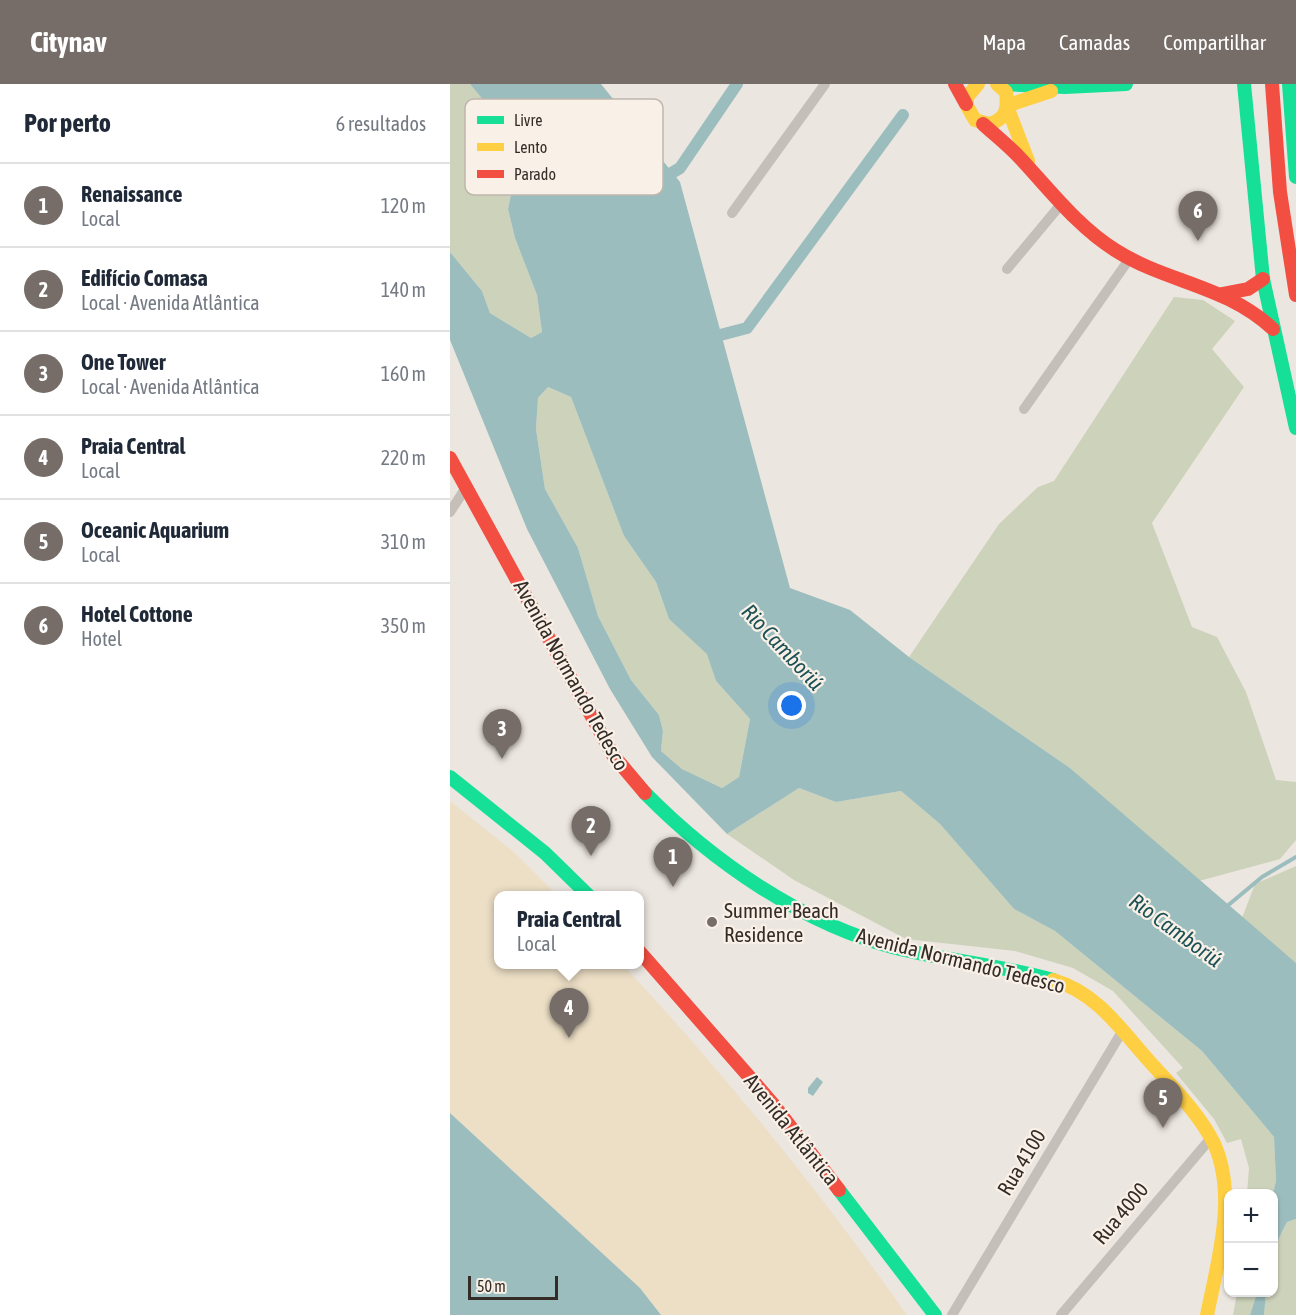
<!DOCTYPE html>
<html lang="pt">
<head>
<meta charset="utf-8">
<style>
	body { margin:0; font-family:"Asap Condensed",sans-serif; background:#f6f6f7; color:#1f2937 }
	.controls { position:absolute; right:18px; bottom:18px; display:grid; overflow:hidden; border-radius:12px; box-shadow:0 2px 4px #0004 }
	.controls button { width:54px; height:54px; display:grid; place-items:center; padding:0; border:0; border-bottom:2px solid #e0e1e3; background:#fff; color:#1f2937; font:30px sans-serif }
	.scale { position:absolute; left:18px; bottom:15px; width:90px; box-sizing:border-box; padding-left:6px; border:3px solid #362c27; border-top:0; font-size:16px; line-height:21px; white-space:nowrap; color:#362c27; -webkit-text-stroke:4px #f9f1e7; paint-order:stroke }
	.you { position:absolute; left:342px; top:622px; width:21px; height:21px; margin:-15px; border:4px solid #fff; border-radius:50%; background:#1a73e8; box-shadow:0 0 0 9px #1a73e833 }
	.badge { display:grid; place-items:center; width:39px; height:39px; border-radius:50%; background:#766d68; color:#fff; font-size:20px; font-weight:700 }
	.pin { position:absolute; translate:-50% -50px; filter:drop-shadow(0 2px 3px #0008) }
	.pin::after { content:''; position:absolute; top:32px; width:21px; height:18px; background:inherit; clip-path:polygon(0 0,100% 0,50% 100%) }
	.popup { position:absolute; left:44px; top:807px; width:150px; height:78px; box-sizing:border-box; display:grid; place-content:center; border-radius:12px; background:#fff; filter:drop-shadow(0 2px 4px #0005); font-size:20px; white-space:nowrap; color:#747a83 }
	.popup b { font-size:22px; color:#1f2937 }
	.popup::after { content:''; position:absolute; left:50%; top:100%; margin-left:-12px; border:12px solid transparent; border-top-color:#fff }
	.list { margin:0; padding:0; list-style:none }
	h2 { display:flex; justify-content:space-between; align-items:center; height:78px; margin:0; padding:0 24px; font-size:26px }
	h2 small { font-size:20px; font-weight:400; color:#747a83 }
	.list li { display:grid; grid-template-columns:39px 1fr auto; gap:18px; align-items:center; box-sizing:border-box; height:84px; padding:0 24px; border-top:2px solid #e0e1e3 }
	.list b { display:block; font-size:22px; white-space:nowrap }
	.list p { margin:0; font-size:20px; white-space:nowrap; color:#747a83 }
	.list em { font-size:20px; font-style:normal; color:#747a83 }
	.map { position:relative; flex:none; width:846px; height:1231px; overflow:hidden }
	header { display:flex; align-items:center; gap:36px; box-sizing:border-box; height:84px; padding:0 30px; background:#766d68; color:#fff }
	header strong { font-size:28px }
	nav { display:flex; gap:33px; margin-inline-start:auto; font-size:21px }
	main { display:flex }
	aside { flex:1; background:#fff }
	.map>svg:first-child { display:block }
</style>
</head>
<body>
<header>
<strong>Citynav</strong>
<nav><a>Mapa</a><a>Camadas</a><a>Compartilhar</a></nav>
</header>
<main>
<aside>
<h2>Por perto<small>6 resultados</small></h2>
<ul class="list">
<li><span class="badge">1</span><div><b>Renaissance</b><p>Local</p></div><em>120 m</em></li>
<li><span class="badge">2</span><div><b>Edifício Comasa</b><p>Local · Avenida Atlântica</p></div><em>140 m</em></li>
<li><span class="badge">3</span><div><b>One Tower</b><p>Local · Avenida Atlântica</p></div><em>160 m</em></li>
<li><span class="badge">4</span><div><b>Praia Central</b><p>Local</p></div><em>220 m</em></li>
<li><span class="badge">5</span><div><b>Oceanic Aquarium</b><p>Local</p></div><em>310 m</em></li>
<li><span class="badge">6</span><div><b>Hotel Cottone</b><p>Hotel</p></div><em>350 m</em></li>
</ul>
</aside>
<div class="map">
<svg width="846" height="1231" viewBox="0 0 846 1231">
	<rect width="100%" height="100%" fill="#ece6e0"/>
	<g fill="#cdd2ba">
		<polygon points="0,0 20,0 71,62 58,125 65,154 87,211 92,248 81,254 40,229 32,207 0,168"/>
		<polygon points="724,213 753,216 785,237 762,265 794,303 702,439 742,543 767,553 796,608 826,696 846,698 846,756 830,775 749,797 620,684 459,573 549,440 588,403 604,397"/>
		<polygon points="98,303 121,313 174,452 206,498 219,535 258,570 266,597 300,635 289,693 272,704 232,685 211,667 213,647 209,631 181,596 148,532 128,464 95,405 86,345 88,314"/>
		<polygon points="349,704 386,718 451,707 490,740 564,825 605,847 752,967 824,1053 826,1097 823,1109 797,1109 799,1084 791,1055 777,1059 764,1035 726,989 733,984 663,907 623,884 565,867 456,855 344,796 277,750"/>
		<polygon points="846,782 846,879 792,834 805,800"/>
		<polygon points="846,1135 846,1231 814,1231 816,1209 824,1208 824,1164 837,1138"/>
		<polygon points="787,1209 807,1209 800,1231 783,1231"/>
	</g>
	<path fill="#eddfc6" d="M 0,717 L 65,769 L 107,811 L 48,812 L 48,880 L 173,881 C 275,990 371,1109 457,1231 L 211,1231 L 190,1204 L 0,1029 Z"/>
	<g fill="#9cbdbe" fill-rule="evenodd">
		<path d="M 20,0 L 151,0 L 230,98 L 340,504 L 400,526 L 459,573 L 620,684 L 846,879 L 846,1135 L 837,1138 L 824,1164 L 823,1109 L 826,1097 L 824,1053 L 752,967 L 605,847 L 564,825 L 490,740 L 451,707 L 386,718 L 349,704 L 277,750 L 202,673 L 160,605 L 77,445 L 0,256 L 0,168 L 32,207 L 40,229 L 81,254 L 92,248 L 87,211 L 65,154 L 58,125 L 71,62 ZM 98,303 L 121,313 L 174,452 L 206,498 L 219,535 L 257,570 L 266,597 L 300,635 L 289,693 L 272,704 L 232,685 L 211,667 L 213,647 L 209,631 L 181,596 L 148,532 L 128,464 L 95,405 L 86,345 L 88,314 Z"/>
		<polygon points="367,993 373,998 363,1012 358,1009 358,1004"/>
		<polygon points="0,1029 190,1204 211,1231 0,1231"/>
		<polygon points="807,1209 816,1209 814,1231 800,1231"/>
	</g>
	<g fill="none" stroke-linecap="round" stroke-linejoin="round">
		<polyline stroke="#9cbdbe" stroke-width="4" points="776,823 812,793 846,773"/>
		<g stroke="#9cbdbe" stroke-width="12">
			<polyline points="210,96 230,84 287,0"/>
			<polyline points="255,255 297,244 453,31"/>
		</g>
		<g stroke="#c5bfb9" stroke-width="10">
			<polyline points="282,129 375,0"/>
			<polyline points="557,185 612,119"/>
			<polyline points="574,325 680,174"/>
			<polyline points="0,428 17,402"/>
			<polyline points="502,1231 673,946"/>
			<polyline points="611,1231 761,1054"/>
		</g>
		<g stroke="#16e098" stroke-width="14">
			<polyline points="552,0 615,3 676,0"/>
			<polyline points="794,0 813,195"/>
			<polyline points="839,0 846,93"/>
			<polyline points="813,195 846,344"/>
			<polyline points="0,693 95,769 139,812"/>
			<path d="M 195,709 C 262,777 352,840 446,864 C 498,877 551,881 603,896"/>
			<polyline points="389,1106 485,1231"/>
		</g>
		<g stroke="#ffcf43" stroke-width="14">
			<path d="M 528,0 L 517,13 L 517,22 L 525,36 L 539,40 C 557,35 558,24 556,8 L 547,0"/>
			<polyline points="559,21 601,7"/>
			<polyline points="558,25 578,77"/>
			<path d="M 603,896 C 644,908 666,939 693,970 C 716,997 742,1021 760,1052 C 790,1104 768,1176 757,1231"/>
		</g>
		<g stroke="#f24e42" stroke-width="14">
			<polyline points="505,0 516,20"/>
			<polyline points="822,0 830,108 846,211"/>
			<path d="M 533,40 C 545,51 559,62 570,74 C 600,106 628,143 665,166 C 717,199 776,201 823,245"/>
			<polyline points="772,210 798,205 813,195"/>
			<polyline points="0,374 163,671 195,709"/>
			<polyline points="189,867 323,1020 389,1106"/>
		</g>
	</g>
	<circle fill="#766d68" stroke="#f9f1e7" stroke-width="2" cx="262" cy="838" r="6"/>
	<g text-anchor="middle" dominant-baseline="central" stroke-width="4.5" stroke-linejoin="round" paint-order="stroke">
		<g font-size="21" fill="#362c27" stroke="#f9f1e7">
			<text transform="translate(122 591) rotate(61)">Avenida Normando Tedesco</text>
			<text transform="translate(511 876) rotate(14)">Avenida Normando Tedesco</text>
			<text transform="translate(342 1045) rotate(51)">Avenida Atlântica</text>
			<text transform="translate(571 1078) rotate(-59)">Rua 4100</text>
			<text transform="translate(670 1129) rotate(-50)">Rua 4000</text>
		</g>
		<g font-size="21" fill="#362c27" stroke="#f9f1e7" text-anchor="start">
			<text x="274" y="826">Summer Beach<tspan x="274" dy="24">Residence</tspan></text>
		</g>
		<g font-size="22" font-style="italic" fill="#1c5257" stroke="#f9f1e7">
			<text transform="translate(333 563) rotate(47)">Rio Camboriú</text>
			<text transform="translate(726 846) rotate(36)">Rio Camboriú</text>
		</g>
	</g>
	<rect x="15" y="15" width="198" height="96" rx="9" fill="#f9f1e7" stroke="#beb6ad" stroke-width="1.5"/>
	<rect x="27" y="32" width="27" height="8" fill="#16e098"/>
	<rect x="27" y="59" width="27" height="8" fill="#ffcf43"/>
	<rect x="27" y="86" width="27" height="8" fill="#f24e42"/>
	<g font-size="16" fill="#362c27">
		<text x="64" y="42">Livre</text>
		<text x="64" y="69">Lento</text>
		<text x="64" y="96">Parado</text>
	</g>
</svg>
<div class="controls">
<button>+</button>
<button>−</button>
</div>
<div class="scale">50 m</div>
<div class="you"></div>
<div class="pin badge" style="left:223px;top:803px">1</div>
<div class="pin badge" style="left:141px;top:772px">2</div>
<div class="pin badge" style="left:52px;top:675px">3</div>
<div class="pin badge" style="left:119px;top:954px">4</div>
<div class="popup"><b>Praia Central</b>Local</div>
<div class="pin badge" style="left:713px;top:1044px">5</div>
<div class="pin badge" style="left:748px;top:157px">6</div>
</div>
</main>
</body>
</html>
